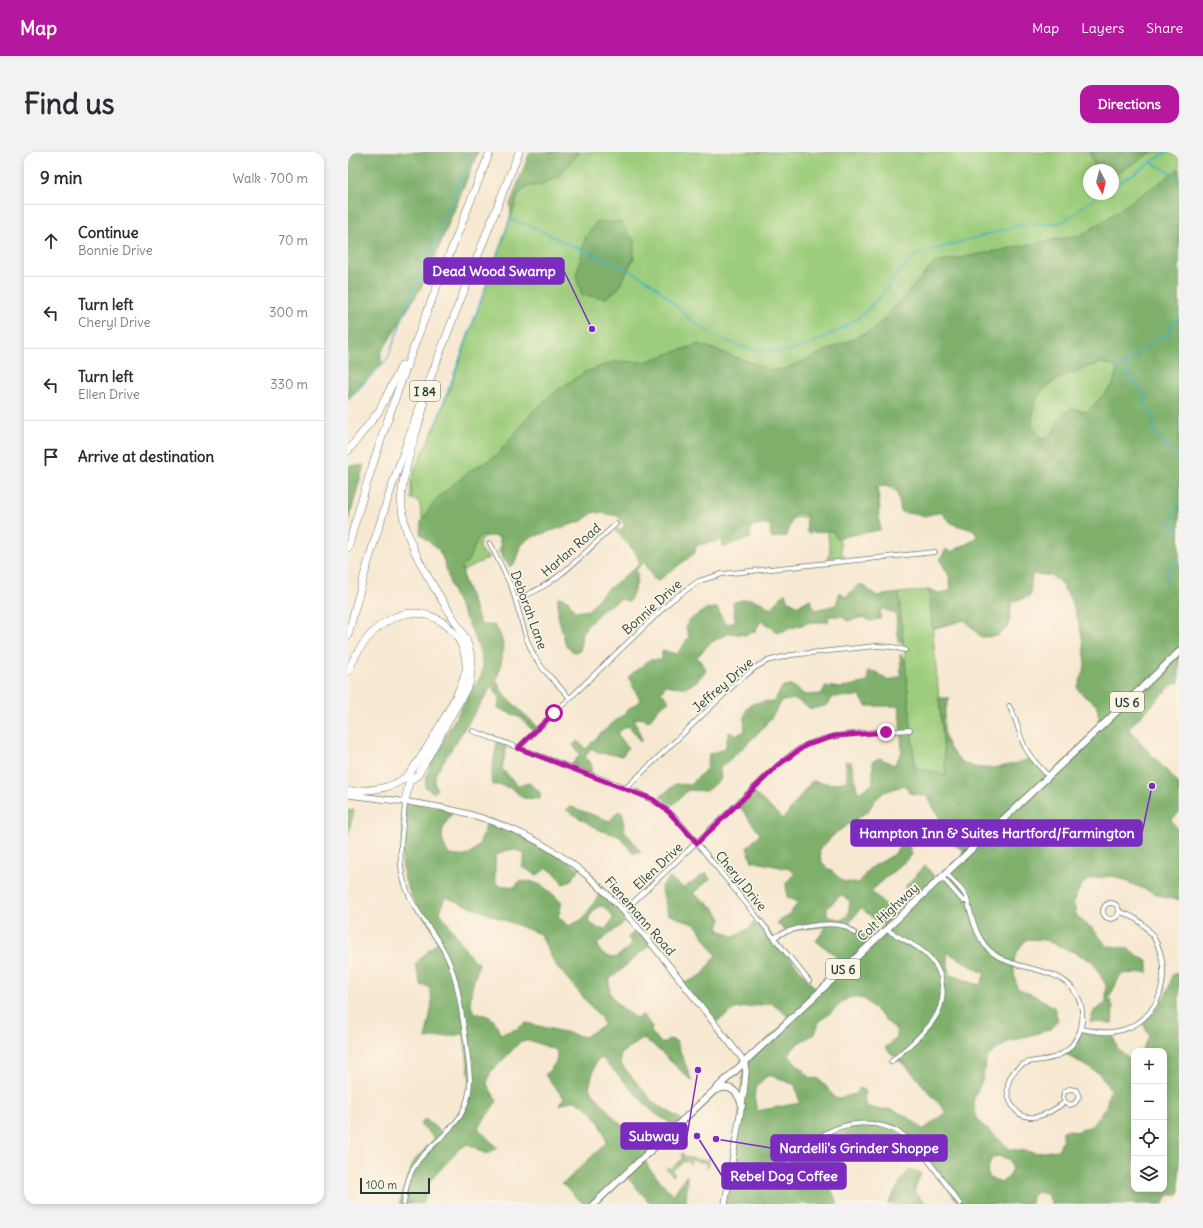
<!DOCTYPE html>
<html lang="en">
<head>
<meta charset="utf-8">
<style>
	body { margin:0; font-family:Delius,sans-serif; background:#f2f2f3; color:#2b2b33 }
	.controls { position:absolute; right:12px; bottom:12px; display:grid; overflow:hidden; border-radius:8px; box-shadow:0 2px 6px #0003 }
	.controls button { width:36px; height:36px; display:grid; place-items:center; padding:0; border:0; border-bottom:1px solid #e1e1e2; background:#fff; color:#2b2b33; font:20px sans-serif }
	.compass { position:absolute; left:735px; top:12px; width:36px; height:36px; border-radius:50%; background:#fff; box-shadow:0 2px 6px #0003; rotate:173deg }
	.scale { position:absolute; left:12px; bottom:10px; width:70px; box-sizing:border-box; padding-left:4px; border:2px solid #1f3d34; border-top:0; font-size:11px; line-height:14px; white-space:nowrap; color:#1f3d34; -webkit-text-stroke:3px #fcf5e5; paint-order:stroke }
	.stop { position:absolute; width:12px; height:12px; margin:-9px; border:3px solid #b5179e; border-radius:50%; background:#fff }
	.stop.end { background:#b5179e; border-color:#fff; box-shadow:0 1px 4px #0008 }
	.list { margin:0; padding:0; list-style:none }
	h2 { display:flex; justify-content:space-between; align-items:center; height:52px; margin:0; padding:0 16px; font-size:17px }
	h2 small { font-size:13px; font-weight:400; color:#7c7c81 }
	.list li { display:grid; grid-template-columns:26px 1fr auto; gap:12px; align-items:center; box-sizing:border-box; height:72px; padding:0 16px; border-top:1px solid #e1e1e2 }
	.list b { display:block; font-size:15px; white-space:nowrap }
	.list p { margin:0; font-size:13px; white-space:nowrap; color:#7c7c81 }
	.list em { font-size:13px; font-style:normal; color:#7c7c81 }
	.icon { flex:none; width:22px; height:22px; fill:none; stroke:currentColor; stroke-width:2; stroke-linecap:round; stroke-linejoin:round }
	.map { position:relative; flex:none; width:831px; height:1052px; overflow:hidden; border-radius:12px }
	header { display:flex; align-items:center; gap:24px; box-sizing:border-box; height:56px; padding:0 20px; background:#b5179e; color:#fff }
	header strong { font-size:19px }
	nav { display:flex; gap:22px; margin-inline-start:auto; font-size:14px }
	.intro { display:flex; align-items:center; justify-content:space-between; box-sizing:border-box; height:96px; padding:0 24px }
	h1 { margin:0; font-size:28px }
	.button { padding:10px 18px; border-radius:12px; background:#b5179e; color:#fff; font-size:14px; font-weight:700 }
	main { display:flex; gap:24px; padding:0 24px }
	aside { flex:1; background:#fff; border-radius:12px; box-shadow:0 2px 6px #0003 }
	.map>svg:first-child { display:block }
</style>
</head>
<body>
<header>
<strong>Map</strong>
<nav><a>Map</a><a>Layers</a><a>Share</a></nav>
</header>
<div class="intro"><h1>Find us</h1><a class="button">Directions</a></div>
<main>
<aside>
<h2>9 min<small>Walk · 700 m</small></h2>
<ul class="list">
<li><svg class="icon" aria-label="ahead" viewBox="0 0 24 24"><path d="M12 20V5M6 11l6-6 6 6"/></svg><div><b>Continue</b><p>Bonnie Drive</p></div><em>70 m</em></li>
<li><svg class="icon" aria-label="left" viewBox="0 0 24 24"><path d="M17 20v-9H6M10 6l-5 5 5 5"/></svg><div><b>Turn left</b><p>Cheryl Drive</p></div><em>300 m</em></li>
<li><svg class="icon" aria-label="left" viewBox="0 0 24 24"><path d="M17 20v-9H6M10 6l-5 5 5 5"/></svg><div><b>Turn left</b><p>Ellen Drive</p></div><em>330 m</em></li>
<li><svg class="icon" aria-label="arrive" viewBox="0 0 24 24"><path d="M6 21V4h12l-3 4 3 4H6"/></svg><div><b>Arrive at destination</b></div></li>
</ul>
</aside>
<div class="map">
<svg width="831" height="1052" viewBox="0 0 831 1052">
	<rect width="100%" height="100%" fill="#fcf5e5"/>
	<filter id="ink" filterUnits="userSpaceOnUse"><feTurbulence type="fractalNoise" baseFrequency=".025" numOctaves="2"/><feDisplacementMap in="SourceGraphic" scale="8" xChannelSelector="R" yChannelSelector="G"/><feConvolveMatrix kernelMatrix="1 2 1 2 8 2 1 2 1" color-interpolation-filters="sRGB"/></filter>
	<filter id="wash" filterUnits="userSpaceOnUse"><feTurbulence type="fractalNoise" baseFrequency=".012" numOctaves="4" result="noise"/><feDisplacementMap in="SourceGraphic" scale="16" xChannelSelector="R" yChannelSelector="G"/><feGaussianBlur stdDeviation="0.9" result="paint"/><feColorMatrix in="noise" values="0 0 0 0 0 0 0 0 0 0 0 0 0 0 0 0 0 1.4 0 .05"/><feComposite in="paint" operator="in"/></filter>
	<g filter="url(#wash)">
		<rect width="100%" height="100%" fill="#f7e8d1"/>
		<g fill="#9dcd7c" stroke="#5e8558" fill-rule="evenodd">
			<path d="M 193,0 L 831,0 L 831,485 L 733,426 L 529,330 L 532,357 L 489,362 L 493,401 L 497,403 L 479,406 L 482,401 L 478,363 L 414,369 L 295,409 L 267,378 L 274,377 L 280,369 L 230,340 L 170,394 L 153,403 L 151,399 L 153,391 L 150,385 L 144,383 C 129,383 127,401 142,405 L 104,424 L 74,366 L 71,349 L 63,347 L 63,330 L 67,316 L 86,277 L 101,239 L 170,43 L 178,35 ZM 741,18 L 765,18 L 765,42 L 741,42 Z"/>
			<polygon points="581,438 598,623 567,616 551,441"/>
			<polygon points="6,658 0,683 0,659"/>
			<polygon points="335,1001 336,1005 359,1009 360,1004 362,1005 360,1015 359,1015 359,1011 343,1008 342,1013 340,1009 334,1010 324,1019 327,1022 325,1024 318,1016 320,1015 323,1017 335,1006 333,1003"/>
		</g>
		<g fill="#7eb06c" stroke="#4e7650" fill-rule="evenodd">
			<polygon points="0,0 130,0 77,129 33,201 33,213 0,248"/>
			<polygon points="182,0 232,0 210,25 192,33 177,35 170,43 163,66 162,52"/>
			<polygon points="742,0 804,0 765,24 765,18 748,18"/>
			<path d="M 831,17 L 831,530 L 824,533 L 781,576 L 797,596 L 831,632 L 831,661 L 823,668 L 831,679 L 831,748 L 818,746 L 765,724 L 745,726 L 735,731 L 725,749 L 729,765 L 745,777 L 759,794 L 779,796 L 800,810 L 800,820 L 773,822 L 761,846 L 765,855 L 764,871 L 742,870 L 746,859 L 758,851 L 758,833 L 745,810 L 726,800 L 697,788 L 679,787 C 663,803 664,815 669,836 L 689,845 L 706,855 L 710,868 L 703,877 L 658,891 L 639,905 L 634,928 L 625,949 L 630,969 L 662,997 L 690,1001 L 710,998 L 715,987 L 715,979 L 719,978 L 728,980 L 743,974 L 758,955 L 762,937 L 751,921 L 716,901 L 722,896 L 733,877 L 763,880 L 770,897 L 782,907 L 786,907 L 786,1037 L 816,1037 L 816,899 L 793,899 L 801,884 L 794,869 C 811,858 821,842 824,823 L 831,820 L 831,1042 L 820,1043 L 815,1052 L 704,1052 L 699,1042 L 689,1040 L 684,1044 L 683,1052 L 612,1052 L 569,997 L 557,1010 L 529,995 L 496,1003 L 480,1023 L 484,1039 L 490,1052 L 377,1052 L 391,969 L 396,909 L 442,866 L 423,851 L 387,857 L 367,871 L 335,832 L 354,823 L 368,803 L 348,773 L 320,762 L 313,735 L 321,726 L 336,736 L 358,721 L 362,727 L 345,741 L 366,756 L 373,766 L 370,777 L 386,785 L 403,775 L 409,765 L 470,840 L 498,815 L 483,800 L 468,789 L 479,774 L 437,779 L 429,771 L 441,763 L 450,751 L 439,745 L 438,731 L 447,721 L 441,717 L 404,709 L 399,696 L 412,682 L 390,652 L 404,639 L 435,667 L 464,629 L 484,632 L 500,629 L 497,609 L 503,610 L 510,641 L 525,632 L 525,609 L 532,606 L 546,613 L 554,600 L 551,554 L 518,554 L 512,544 L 486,545 L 477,554 L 463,557 L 447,547 L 434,549 C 420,575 394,597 372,616 L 373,627 L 359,639 L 340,638 L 325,653 L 312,645 L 327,632 L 342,633 L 359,616 L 361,602 L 377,597 L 381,580 L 389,583 L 397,579 C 395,553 399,550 426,549 L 435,534 L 445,534 L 457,543 L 474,542 L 478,534 L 491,536 L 520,530 L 520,519 L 528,520 L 540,529 L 553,524 L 552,502 L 557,507 L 567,616 L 598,623 L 591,546 L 602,546 C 587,574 599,615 635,616 C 652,617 668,611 684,606 L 701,625 L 752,575 L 749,553 L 736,544 L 729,536 C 733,527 737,519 737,509 C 737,487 725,437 705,425 C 700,422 690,423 684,422 L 682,444 L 664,450 L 660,475 L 649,484 L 633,485 L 617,468 L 584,477 L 581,438 L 584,438 L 593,442 L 603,438 L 601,424 L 592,408 L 598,397 L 603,400 L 624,389 L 629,384 L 627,380 C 610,370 607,379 593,360 L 576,364 L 553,360 L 548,333 L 529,335 L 532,378 L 488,386 L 484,379 L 459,381 L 458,362 L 446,361 L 439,384 L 423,386 L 422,372 L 403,374 L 402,386 L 375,395 L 374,388 L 348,394 L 347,401 L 310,429 L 306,427 L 296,410 L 288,418 C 292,428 285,441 281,450 L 274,447 L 256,456 L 234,480 L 232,499 L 226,500 L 218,494 L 210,463 L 210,445 L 220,448 L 227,460 L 241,458 L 254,442 L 292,412 L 287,399 L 274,380 L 277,374 L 270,364 L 246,360 L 234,369 L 181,386 L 173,394 L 166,412 L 162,415 L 155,406 L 151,384 L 131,384 L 120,409 L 114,415 L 116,428 L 133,473 L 146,473 C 160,489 155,510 148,528 L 156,543 L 191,576 L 186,580 L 173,566 L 150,556 L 151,545 L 144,534 L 88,621 L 86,630 L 89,638 L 86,641 L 77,635 C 76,614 120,544 133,524 C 142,503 110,456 103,435 C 99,424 98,410 92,400 C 87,392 77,389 72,381 L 73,370 L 89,346 L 122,319 L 149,303 L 185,259 L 211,237 L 237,220 L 268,209 L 296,210 L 351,192 L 427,219 L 441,215 L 527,177 L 586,111 L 736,82 ZM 755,211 L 769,216 L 765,233 L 739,260 L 724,256 C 720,259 716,261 713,265 C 704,275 711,283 693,287 L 684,273 C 685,266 685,258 687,251 C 693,228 735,216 755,211 ZM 557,633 L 561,641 L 579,644 L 606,692 L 619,701 L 590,729 L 577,713 L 557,735 L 570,748 L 551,765 L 523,739 L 564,703 L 559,689 L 554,689 L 547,702 L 521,717 L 511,731 L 496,730 L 473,710 L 471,698 L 489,680 L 520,659 L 527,648 L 536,640 ZM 493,743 L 502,749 L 500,763 L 494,768 L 479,764 L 479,756 ZM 513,756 L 538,777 L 524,790 L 501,771 ZM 599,800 L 637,822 L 632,833 C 621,831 612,824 601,823 ZM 506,845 L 516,847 L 549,879 L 549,886 L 537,896 L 561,917 L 598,960 L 575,978 C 568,970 555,961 543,958 C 534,956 524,959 517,952 L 516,938 L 512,936 L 507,942 L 488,947 L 472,927 L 463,926 L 440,903 L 450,891 L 467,882 L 471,870 L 500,846 ZM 421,923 L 447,933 L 452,951 L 409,959 C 405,940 404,935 421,923 ZM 649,1004 L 661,1007 L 664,1014 L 662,1024 L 654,1030 L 642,1026 L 639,1020 L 643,1007 Z"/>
			<polygon points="248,70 273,70 286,88 286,106 270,137 258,146 234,143 228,125 238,84"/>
			<polygon points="16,313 0,370 0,314"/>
			<path d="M 510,433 L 515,433 L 529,444 L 551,441 L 555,492 L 550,489 L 548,462 L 533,456 L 532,467 L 522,469 L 516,465 L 499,469 L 495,464 L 481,464 L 480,470 L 463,470 L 429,481 L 423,475 L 413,469 L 407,479 L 397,483 L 381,481 L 362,491 L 348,506 L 354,510 L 358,518 C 344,536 341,537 318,533 L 313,540 L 321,549 L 311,556 L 301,569 L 292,566 L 286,567 L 294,588 L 292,590 L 288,582 L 279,574 L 269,581 L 280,596 L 274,604 L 252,601 L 243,596 L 237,605 L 244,614 L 242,622 L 222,615 L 232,602 L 225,593 L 229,589 L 238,597 L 251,583 L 292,548 L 280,525 L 301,508 L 314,508 L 314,498 L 329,502 L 341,485 L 338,476 L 340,469 L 358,457 L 369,456 L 377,472 L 387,470 L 385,451 C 401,444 410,447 423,457 L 437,441 L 440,448 L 450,454 L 462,447 L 467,458 L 488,453 L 492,440 L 498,445 Z"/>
			<polygon points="149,589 159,592 154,617 170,634 181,631 192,640 192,647 175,646 165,637 152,633 145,633 143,627"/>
			<path d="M 57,650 L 106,658 C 94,677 89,682 101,703 C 106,703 113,705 117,704 C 132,701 136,678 140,667 L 163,676 L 232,717 L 221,730 L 215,732 L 208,722 L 199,716 L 189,723 L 174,715 L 177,703 C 166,694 158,698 147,704 C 148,714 145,723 149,733 L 167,735 L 171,730 C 189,726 202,739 214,751 L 210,765 L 221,774 L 235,767 L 255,737 L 282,766 L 250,791 C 250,802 258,805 267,806 L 281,796 L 283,791 L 280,785 L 291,777 L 303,792 L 262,827 C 257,846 274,856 288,866 L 295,863 L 304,875 L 303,880 L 314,892 L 321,887 L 328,889 L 344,929 L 303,891 L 295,887 L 272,902 L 273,912 L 304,949 L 334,968 L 328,975 L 305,960 L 254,906 L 248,909 L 241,936 L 268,968 L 304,997 L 296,1004 L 300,1015 L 325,1043 L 339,1023 L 338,1052 L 303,1052 L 277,1023 L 246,1052 L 236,1052 L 213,1031 L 217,1030 L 258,991 C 257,976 241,948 223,949 C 219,950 215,952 211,953 L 216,946 L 197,923 C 204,915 212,909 208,898 L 181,888 L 173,889 L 142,921 L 139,932 L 149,949 L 130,976 L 149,996 L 138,1002 L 120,992 L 111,997 L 82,1029 L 75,1051 L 51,1052 L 66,1009 L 87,986 L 72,973 L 77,967 L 97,983 L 114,960 L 122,930 L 116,882 L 78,887 C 79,869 88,853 81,835 L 73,833 L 67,812 L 91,788 C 80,769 63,749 57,728 C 50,707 57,673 57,650 ZM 97,745 L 192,782 L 207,812 L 253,866 L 256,873 L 237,885 L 178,871 L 169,877 L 152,882 C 146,864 143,865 126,860 C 117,848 128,825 131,811 L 124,807 L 92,760 ZM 255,754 L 264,763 L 265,767 L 258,777 L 251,777 L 241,770 L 241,765 L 249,755 Z"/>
			<polygon points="223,655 262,669 270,659 275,661 276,678 293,700 285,701 271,684 252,678 218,658"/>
			<polygon points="562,1017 573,1021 566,1039 578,1052 540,1052 554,1027"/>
		</g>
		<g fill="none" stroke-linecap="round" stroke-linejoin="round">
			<g stroke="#44b2bf" stroke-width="1.5">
				<polyline points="803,10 831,26"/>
				<polyline points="765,35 819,0"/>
				<path d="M 162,68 C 183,72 199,82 218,91 C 244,102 273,112 297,127 C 316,138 330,158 347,171 C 373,190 412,205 444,198 C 460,195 492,178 506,169 C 531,152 546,123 568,103 L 675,72 L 705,72 L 716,69 L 752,42"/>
				<polyline points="780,209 779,222 797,242 798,254 805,264 806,278 812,291 821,294 831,308"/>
				<polyline points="769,216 809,187 820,184 820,179 831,164"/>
				<polyline points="0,248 40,206 58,156 124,0"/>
				<polyline points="86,277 163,66"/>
				<polyline points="831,351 825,363 823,374 831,375"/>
				<polyline points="817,430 824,414 831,408"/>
			</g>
		</g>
	</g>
	<g filter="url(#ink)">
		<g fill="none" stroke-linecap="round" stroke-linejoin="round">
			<defs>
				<g id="minor">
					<polyline points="142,391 164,436 179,488 186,504 196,518 222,546"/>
					<path d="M 168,447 C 209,434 237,399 268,372"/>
					<path d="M 661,554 C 669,566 670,580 676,593 C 681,605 692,615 701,625"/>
					<polyline points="125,579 287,639 313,653 328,666 349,691 461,829"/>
					<polyline points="170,596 324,448 351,429 374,422 587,400"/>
					<polyline points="278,636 388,531 408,515 419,509 443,503 528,494 545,495 557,498"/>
					<path d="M 598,721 C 604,728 616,738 619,747 C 624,766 629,790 646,802 C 673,822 719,812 732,850 C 739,872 729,897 707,905 C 698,909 687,908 678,911 C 663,917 655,934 662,949 C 674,977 700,963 717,950 L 722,953 L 727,951 L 731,945 L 728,938 L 721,937 L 716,940 L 715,946 L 717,950"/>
					<polyline points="594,725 615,749 619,749"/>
					<circle cx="763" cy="759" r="8"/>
					<path d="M 276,759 L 430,613 C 439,606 448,598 458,593 C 484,580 532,580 562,578"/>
					<path d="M 538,777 C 551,786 565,791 577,801 C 586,809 593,820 594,833 C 600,867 566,888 543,910"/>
					<path d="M 426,786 C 439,776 480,769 496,774 C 500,776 503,778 506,781"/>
					<path d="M 733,877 C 743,879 753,881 763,880 C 831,873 831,776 772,760"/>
					<path d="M 382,1023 C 396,1025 410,1027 424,1022 C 440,1015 451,1000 465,990 C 493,967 534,964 563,989 C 581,1006 597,1032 612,1052"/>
					<path d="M 56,1052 C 57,1037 61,1021 70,1009 C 93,981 122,971 122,927 C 121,912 119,897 117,882 C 112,853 110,824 95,797 C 82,775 61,752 55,726 C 49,702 56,674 57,650"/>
				</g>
				<path id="secondary" d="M 0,643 C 45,648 91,652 134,666 C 223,694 267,746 323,816 C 347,847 372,878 396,909 L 398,919 L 396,939 L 377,1052"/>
				<g id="trunk">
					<path d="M 368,938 C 383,931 391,941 394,954"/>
					<path d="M 246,1052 C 441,867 638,686 831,500"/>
				</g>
				<g id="motorway">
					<polyline points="0,299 31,259 54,213"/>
					<path d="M 0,396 C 37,260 90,131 142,0"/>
					<path d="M 0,483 C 42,317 108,159 171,0"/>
					<path d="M 0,519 C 9,498 24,476 45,466 C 80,449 120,479 118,517 C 116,537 75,604 61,622 C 44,639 23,637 0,640"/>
					<path d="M 62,629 L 70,623 L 122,530 L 124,507 L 118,487 C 94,445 48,388 54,339 C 57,310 69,281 76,253"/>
					<polyline points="57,650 62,625"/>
				</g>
			</defs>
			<use href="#minor" stroke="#6b796b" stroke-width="5.5"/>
			<use href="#secondary" stroke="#6b796b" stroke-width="7"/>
			<use href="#trunk" stroke="#6b796b" stroke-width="8"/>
			<use href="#motorway" stroke="#6b796b" stroke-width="8"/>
			<use href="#minor" stroke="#fff" stroke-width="4"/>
			<use href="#secondary" stroke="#fff" stroke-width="5.5"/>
			<use href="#trunk" stroke="#fff" stroke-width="6"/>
			<use href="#motorway" stroke="#fff" stroke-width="7"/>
		</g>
	</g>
	<g fill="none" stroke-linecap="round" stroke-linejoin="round" filter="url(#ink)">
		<polyline stroke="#b5179e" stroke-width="5" points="206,561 170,596 304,647 321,660 349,691 430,613 458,593 487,584 538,580"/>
	</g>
	<g text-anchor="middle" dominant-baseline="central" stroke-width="3.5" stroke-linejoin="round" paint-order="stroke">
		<g fill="#fcf5e5" stroke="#617469" stroke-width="1">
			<rect x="62" y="229" width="30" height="20" rx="3"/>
			<rect x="762" y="540" width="34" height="20" rx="3"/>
			<rect x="478" y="807" width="34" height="20" rx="3"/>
		</g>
		<g font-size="12" font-weight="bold" fill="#1f3d34">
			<text x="77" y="239">I 84</text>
			<text x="779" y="550">US 6</text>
			<text x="495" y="817">US 6</text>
		</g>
		<g font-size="13" fill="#1f3d34" stroke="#fcf5e5">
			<text transform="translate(223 398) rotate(-41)">Harlan Road</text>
			<text transform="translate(304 455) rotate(-42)">Bonnie Drive</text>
			<text transform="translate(181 458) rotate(70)">Deborah Lane</text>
			<text transform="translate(375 533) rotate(-41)">Jeffrey Drive</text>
			<text transform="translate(310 714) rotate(-43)">Ellen Drive</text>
			<text transform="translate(393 729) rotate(51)">Cheryl Drive</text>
			<text transform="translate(540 760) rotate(-43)">Colt Highway</text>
			<text transform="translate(292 764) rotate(49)">Fienemann Road</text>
		</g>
	</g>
	<path fill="none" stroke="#7b2cbf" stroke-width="1.5" d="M244 177L216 119M804 634L794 681M350 918L339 984M368 987L423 996M349 984L374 1024"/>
	<g fill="#7b2cbf" stroke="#fcf5e5" stroke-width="1.5">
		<circle cx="244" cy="177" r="4"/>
		<circle cx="804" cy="634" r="4"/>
		<circle cx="350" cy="918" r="4"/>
		<circle cx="368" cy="987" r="4"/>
		<circle cx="349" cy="984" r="4"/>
	</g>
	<g fill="#7b2cbf" stroke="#7b2cbf" stroke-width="1.5">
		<rect x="76" y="106" width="140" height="26" rx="4"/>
		<rect x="503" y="668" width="291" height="26" rx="4"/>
		<rect x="273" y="971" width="66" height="26" rx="4"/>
		<rect x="423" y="983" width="176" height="26" rx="4"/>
		<rect x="374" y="1011" width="124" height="26" rx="4"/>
	</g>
	<g font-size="14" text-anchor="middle" font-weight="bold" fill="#fff">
		<text x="146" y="124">Dead Wood Swamp</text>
		<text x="649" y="686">Hampton Inn &amp; Suites Hartford/Farmington</text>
		<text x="306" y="989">Subway</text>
		<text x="511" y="1001">Nardelli's Grinder Shoppe</text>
		<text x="436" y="1029">Rebel Dog Coffee</text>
	</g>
</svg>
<div class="controls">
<button>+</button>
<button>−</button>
<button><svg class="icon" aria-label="locate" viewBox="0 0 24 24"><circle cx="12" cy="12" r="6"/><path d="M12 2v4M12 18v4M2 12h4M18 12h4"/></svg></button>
<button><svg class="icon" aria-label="layers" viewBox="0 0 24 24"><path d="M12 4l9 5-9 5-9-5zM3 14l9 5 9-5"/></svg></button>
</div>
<svg class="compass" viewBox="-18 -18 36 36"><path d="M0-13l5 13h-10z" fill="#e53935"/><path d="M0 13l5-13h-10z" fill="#7c7c81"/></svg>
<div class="scale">100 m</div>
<div class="stop" style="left:206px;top:561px"></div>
<div class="stop end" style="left:538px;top:580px"></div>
</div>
</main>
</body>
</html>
